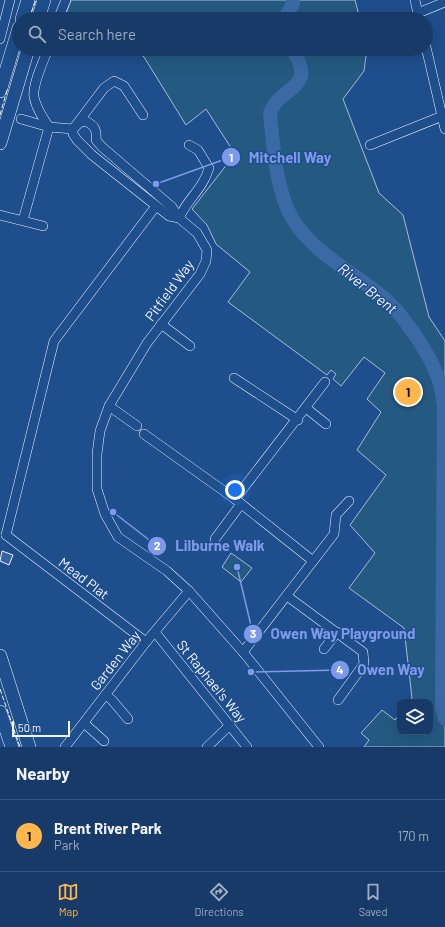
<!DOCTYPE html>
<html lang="en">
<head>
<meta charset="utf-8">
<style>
	body { margin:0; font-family:Barlow,sans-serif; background:#20416f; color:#f1f3f6 }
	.controls { position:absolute; right:12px; bottom:12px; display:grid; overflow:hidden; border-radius:8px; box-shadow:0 4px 16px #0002 }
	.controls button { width:36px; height:36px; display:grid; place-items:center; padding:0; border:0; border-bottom:1px solid #36547d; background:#173a69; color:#f1f3f6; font:20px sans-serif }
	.scale { position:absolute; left:12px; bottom:10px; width:58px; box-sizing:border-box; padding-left:4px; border:2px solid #f2f6ff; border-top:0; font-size:11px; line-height:14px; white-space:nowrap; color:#f2f6ff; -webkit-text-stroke:3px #1f4e8c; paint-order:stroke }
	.you { position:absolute; left:235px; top:490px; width:14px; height:14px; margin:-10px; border:3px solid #fff; border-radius:50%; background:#1a73e8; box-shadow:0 0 0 6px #1a73e833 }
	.badge { display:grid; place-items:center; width:26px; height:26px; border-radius:50%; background:#ffb74d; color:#111; font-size:13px; font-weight:700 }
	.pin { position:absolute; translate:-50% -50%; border:2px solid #fff; box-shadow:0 1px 4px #0006 }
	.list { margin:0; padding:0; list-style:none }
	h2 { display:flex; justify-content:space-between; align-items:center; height:52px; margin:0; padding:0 16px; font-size:17px }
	h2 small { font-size:13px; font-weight:400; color:#9eadc0 }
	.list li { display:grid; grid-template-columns:26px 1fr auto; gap:12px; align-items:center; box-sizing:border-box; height:72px; padding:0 16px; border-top:1px solid #36547d }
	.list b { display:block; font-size:15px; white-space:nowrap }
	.list p { margin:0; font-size:13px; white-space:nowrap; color:#9eadc0 }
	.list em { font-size:13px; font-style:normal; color:#9eadc0 }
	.icon { flex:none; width:22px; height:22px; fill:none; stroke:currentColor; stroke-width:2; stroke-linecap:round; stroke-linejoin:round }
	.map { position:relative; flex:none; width:445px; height:747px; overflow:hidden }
	.search { position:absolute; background:#173a69; box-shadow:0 4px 16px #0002; left:12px; right:12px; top:12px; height:44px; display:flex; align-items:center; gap:10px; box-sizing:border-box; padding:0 14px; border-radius:22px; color:#9eadc0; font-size:15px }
	.sheet { height:124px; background:#173a69 }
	nav { display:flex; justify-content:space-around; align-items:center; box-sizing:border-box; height:56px; border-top:1px solid #36547d; background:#173a69; font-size:11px; color:#9eadc0 }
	nav a { display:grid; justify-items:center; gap:2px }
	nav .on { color:#ffb74d }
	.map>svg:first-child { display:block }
</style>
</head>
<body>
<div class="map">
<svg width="445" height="747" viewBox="0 0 445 747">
	<rect width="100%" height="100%" fill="#1f4e8c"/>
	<g fill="#245a82" stroke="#a8bbd7">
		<polygon points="71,0 355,0 360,19 64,19"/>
		<polygon points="134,49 367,49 364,71 343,99 379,193 403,215 429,317 445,341 445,747 364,747 369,740 361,733 382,710 395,720 400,714 400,732 430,732 430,702 409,702 412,698 404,628 349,588 375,553 350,525 386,475 357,450 381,412 367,399 385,373 364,357 341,386 333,379 336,374 331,370 327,375 228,302 250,272 216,244 207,225 192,209 235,154 206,109 186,125 144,57"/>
		<polygon points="231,553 252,568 241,582 222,567"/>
	</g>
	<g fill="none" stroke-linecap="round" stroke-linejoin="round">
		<g stroke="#3b69a3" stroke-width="14">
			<polyline points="284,19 293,4 293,0"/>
			<path d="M 292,49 C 319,90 280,85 270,113 C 273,144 275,178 287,208 C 305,250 351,270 384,298 C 403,314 432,357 439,381 C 442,389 443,399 444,407 L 442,708 L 445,719"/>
		</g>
	</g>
	<polygon fill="#3563a3" stroke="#f2f6ff" points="2,551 13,555 9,565 0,561"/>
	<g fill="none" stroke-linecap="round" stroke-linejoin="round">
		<defs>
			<g id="minor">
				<polyline points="415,0 419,19"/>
				<polyline points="418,13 445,2"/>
				<polyline points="58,19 66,0"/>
				<polyline points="0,39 10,0"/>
				<polyline points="426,47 445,129"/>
				<path d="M 48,49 C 44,60 32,85 34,97 C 36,108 43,118 49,127"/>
				<polyline points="21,119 49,127 73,129 104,88 114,81 124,86 143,115"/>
				<polyline points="370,145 445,115"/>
				<polyline points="0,215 43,226"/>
				<path d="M 179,218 L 172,207 L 102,147 L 96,140 C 97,130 95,126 86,121 L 79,123 L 73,129 L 73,134 L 77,140 L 92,155 L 169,216 L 179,218 L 197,233 L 207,250 L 206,261 L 200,274 L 147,343 L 109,406 L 100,431 L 97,454 L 97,489 L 105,514 L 118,537 L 167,571 L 189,591 L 243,652 L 319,747"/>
				<path d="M 179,218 C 188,198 203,189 209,168 L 198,150 L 189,145"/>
				<polyline points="23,220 49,127"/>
				<polyline points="161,324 190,346"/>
				<polyline points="234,378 298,420"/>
				<polyline points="109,406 137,426"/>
				<polyline points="306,408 326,424"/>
				<polyline points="144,434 235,499 313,561"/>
				<polyline points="235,499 325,382"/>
				<polyline points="6,535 54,341 156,206"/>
				<polyline points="6,535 146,642"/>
				<polyline points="215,539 241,504"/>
				<polyline points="287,596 363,652 364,664 338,700"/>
				<polyline points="155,632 247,747"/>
				<polyline points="324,649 337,632"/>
				<polyline points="243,652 334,534 336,515 349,501"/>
				<polyline points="106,695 112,700 128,719"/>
				<polyline points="84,723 104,741"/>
				<polyline points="65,747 146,642 189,591"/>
				<polyline points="207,747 230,725"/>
			</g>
			<g id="highway">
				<polyline points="22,19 28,0"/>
				<polyline points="38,19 44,0"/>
				<polyline points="0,91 19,28"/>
				<polyline points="0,143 28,49"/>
				<polyline points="0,656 29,747"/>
				<polyline points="0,712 12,747"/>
			</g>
		</defs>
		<use href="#minor" stroke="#f2f6ff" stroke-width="10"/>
		<use href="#highway" stroke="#f2f6ff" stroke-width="14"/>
		<use href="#minor" stroke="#1f4e8c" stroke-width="9"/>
		<use href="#highway" stroke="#1f4e8c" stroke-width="13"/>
		<g stroke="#f2f6ff" stroke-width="1" stroke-dasharray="5 2" stroke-linecap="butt">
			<polyline points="29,19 36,0"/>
			<polyline points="0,115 7,90"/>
			<polyline points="0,689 20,747"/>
		</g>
	</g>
	<g text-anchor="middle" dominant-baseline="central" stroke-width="3" stroke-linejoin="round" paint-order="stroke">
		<g font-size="14" fill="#f2f6ff" stroke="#1f4e8c">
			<text transform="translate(169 290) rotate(-54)">Pitfield Way</text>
			<text transform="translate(84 578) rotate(37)">Mead Plat</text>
			<text transform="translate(115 660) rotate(-52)">Garden Way</text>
			<text transform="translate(212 681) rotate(51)">St Raphael's Way</text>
		</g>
		<g font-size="15" font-style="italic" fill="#f2f6ff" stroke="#1f4e8c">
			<text transform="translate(368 288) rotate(39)">River Brent</text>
		</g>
	</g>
	<path fill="none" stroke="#7d9aea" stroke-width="1.5" d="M156 184L231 157M113 512L157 546M237 567L253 634M251 672L340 670"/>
	<g fill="#7d9aea" stroke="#1f4e8c" stroke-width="1.5">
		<circle cx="156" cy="184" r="4"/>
		<circle cx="113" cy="512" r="4"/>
		<circle cx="237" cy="567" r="4"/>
		<circle cx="251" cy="672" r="4"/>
		<circle cx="231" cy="157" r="10"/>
		<circle cx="157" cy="546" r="10"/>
		<circle cx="253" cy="634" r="10"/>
		<circle cx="340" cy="670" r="10"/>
	</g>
	<g font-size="12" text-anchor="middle" font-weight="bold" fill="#fff">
		<text x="231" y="162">1</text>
		<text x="157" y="550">2</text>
		<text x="253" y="638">3</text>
		<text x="340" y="674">4</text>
	</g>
	<g font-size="15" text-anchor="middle" font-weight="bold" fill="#7d9aea" stroke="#1f4e8c" stroke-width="3" stroke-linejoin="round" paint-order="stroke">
		<text x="290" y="163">Mitchell Way</text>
		<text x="220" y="551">Lilburne Walk</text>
		<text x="343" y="639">Owen Way Playground</text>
		<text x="391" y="675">Owen Way</text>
	</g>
</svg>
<div class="controls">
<button><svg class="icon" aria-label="layers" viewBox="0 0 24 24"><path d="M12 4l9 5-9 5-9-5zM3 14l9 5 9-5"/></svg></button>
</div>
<div class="scale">50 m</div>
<div class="you"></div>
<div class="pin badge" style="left:408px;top:392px">1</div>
<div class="search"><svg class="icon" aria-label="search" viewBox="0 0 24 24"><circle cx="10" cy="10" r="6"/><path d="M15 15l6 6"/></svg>Search here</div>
</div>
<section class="sheet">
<h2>Nearby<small></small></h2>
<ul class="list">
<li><span class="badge">1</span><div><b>Brent River Park</b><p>Park</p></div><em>170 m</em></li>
</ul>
</section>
<nav>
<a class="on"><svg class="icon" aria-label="map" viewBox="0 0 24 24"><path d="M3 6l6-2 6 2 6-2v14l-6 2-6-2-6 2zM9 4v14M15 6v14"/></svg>Map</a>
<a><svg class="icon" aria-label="directions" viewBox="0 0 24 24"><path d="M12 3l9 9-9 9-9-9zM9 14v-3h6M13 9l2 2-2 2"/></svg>Directions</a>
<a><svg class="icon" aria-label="saved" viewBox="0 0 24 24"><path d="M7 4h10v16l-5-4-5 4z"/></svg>Saved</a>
</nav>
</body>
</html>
